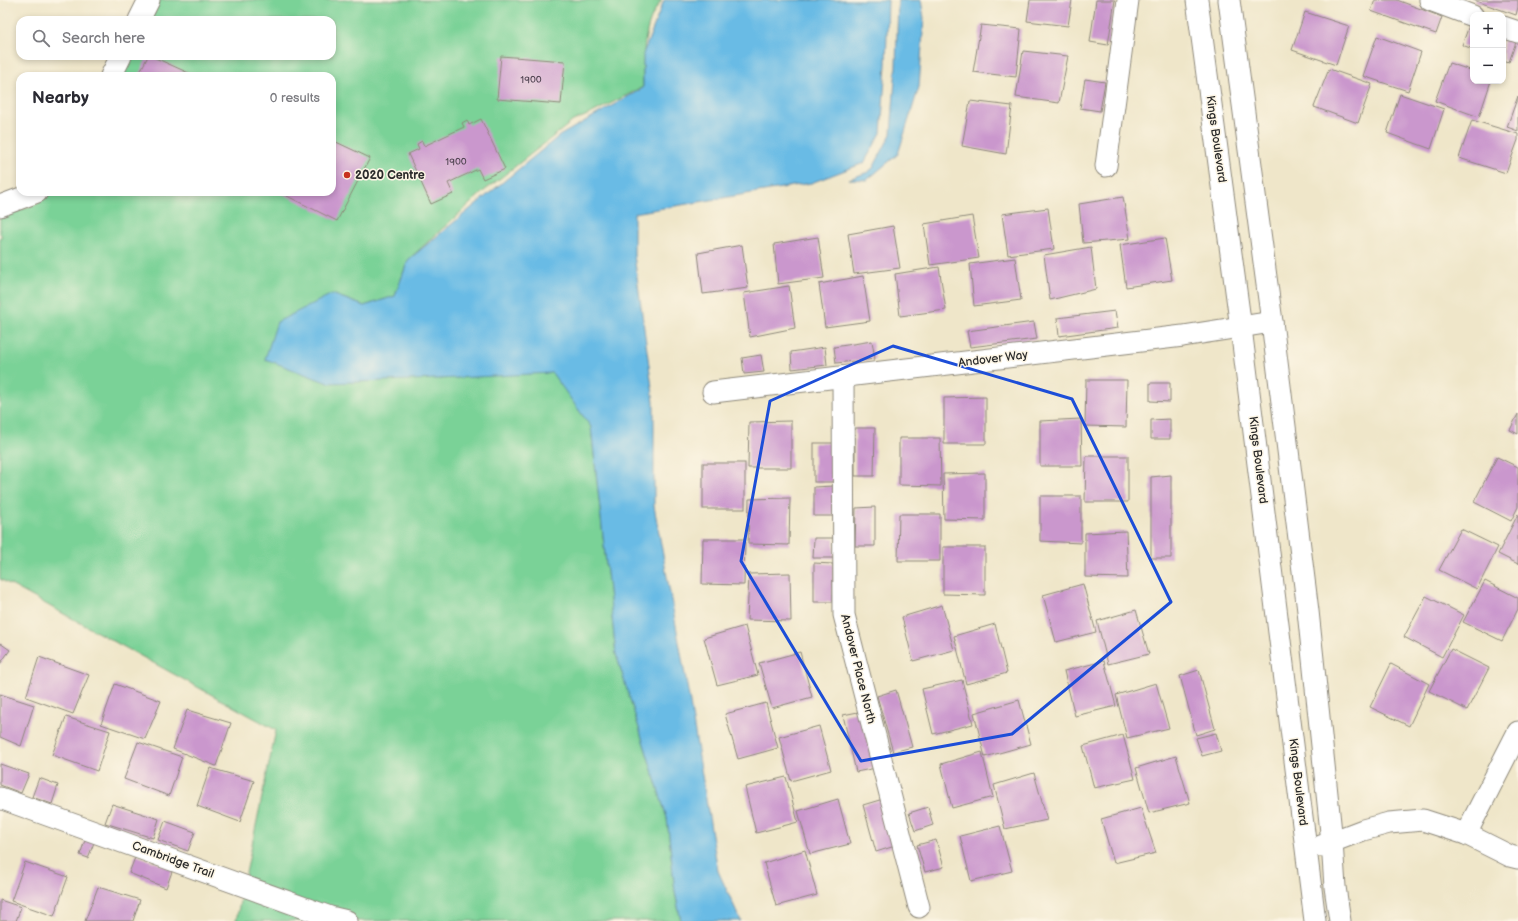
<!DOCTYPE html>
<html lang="en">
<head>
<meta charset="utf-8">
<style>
	body { margin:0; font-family:"Balsamiq Sans",sans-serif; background:#f7f7f7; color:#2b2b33 }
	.controls { position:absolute; right:12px; top:12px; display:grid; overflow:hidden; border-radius:8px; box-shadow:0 2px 6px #0003 }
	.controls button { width:36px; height:36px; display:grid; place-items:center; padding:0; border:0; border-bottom:1px solid #e1e1e2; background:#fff; color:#2b2b33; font:20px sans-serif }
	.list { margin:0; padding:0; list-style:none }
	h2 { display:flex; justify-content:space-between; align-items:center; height:52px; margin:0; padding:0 16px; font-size:17px }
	h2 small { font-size:13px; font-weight:400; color:#7c7c81 }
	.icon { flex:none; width:22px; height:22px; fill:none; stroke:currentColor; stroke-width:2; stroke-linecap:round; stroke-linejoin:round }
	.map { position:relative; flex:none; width:1518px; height:921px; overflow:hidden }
	.search { position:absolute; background:#fff; box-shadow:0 2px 6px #0003; left:16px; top:16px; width:320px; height:44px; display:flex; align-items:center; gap:10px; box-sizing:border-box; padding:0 14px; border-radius:12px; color:#7c7c81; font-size:15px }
	.panel { position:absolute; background:#fff; box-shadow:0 2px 6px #0003; left:16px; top:72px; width:320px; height:124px; border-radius:12px }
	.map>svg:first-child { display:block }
</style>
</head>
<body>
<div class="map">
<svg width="1518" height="921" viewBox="0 0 1518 921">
	<rect width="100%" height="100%" fill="#fcf5e5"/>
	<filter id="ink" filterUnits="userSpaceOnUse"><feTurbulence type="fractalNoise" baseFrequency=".025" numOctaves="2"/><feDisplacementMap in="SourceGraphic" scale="8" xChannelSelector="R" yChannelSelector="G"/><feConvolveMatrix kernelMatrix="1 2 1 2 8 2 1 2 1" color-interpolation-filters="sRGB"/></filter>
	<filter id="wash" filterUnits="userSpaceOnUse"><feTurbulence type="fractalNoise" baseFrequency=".012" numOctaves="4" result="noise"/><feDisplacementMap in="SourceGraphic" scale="16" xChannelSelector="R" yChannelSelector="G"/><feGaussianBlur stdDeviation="0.9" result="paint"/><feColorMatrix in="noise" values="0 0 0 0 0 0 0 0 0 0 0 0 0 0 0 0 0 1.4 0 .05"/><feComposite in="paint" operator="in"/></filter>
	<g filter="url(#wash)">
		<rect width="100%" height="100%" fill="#efe6c9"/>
		<path fill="#7ad297" stroke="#527e61" d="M 160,0 L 662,0 C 642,24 643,58 643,87 L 590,114 L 573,121 L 484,191 L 408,260 L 395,296 L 364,306 L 332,294 L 438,379 L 552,372 L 591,427 L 616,654 L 667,818 L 675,892 L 681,921 L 236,921 L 276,730 L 0,579 L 0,237 L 2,236 L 0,233 L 0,218 L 36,204 L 50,192 L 332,192 L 332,76 L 120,76 L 131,56 L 332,56 L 332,20 L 150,20 Z"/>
		<g fill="#69bbe5" stroke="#4a7388">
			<polygon points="664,0 888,0 886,65 881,133 864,163 811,183 634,213 634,255 654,402 654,506 688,691 718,871 741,921 681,921 675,892 667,818 616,654 591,427 552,373 438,379 328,383 265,359 277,322 332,294 364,306 395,296 408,260 559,136 643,88 643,54"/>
			<polygon points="898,0 921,0 924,18 919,87 898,154 867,180 849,179 868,172 873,168 891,134 896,66"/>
		</g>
		<g id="blocks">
			<g fill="#ca97cd">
				<polygon points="1030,0 1072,0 1068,26 1027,21"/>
				<polygon points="1096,0 1115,0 1108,45 1090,42"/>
				<polygon points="1375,0 1397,0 1442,17 1436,34 1371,11"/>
				<polygon points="1473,0 1518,0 1518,7 1516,15"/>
				<polygon points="1305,12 1349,26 1336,65 1292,50"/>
				<polygon points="981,25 1021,29 1016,77 973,72"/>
				<polygon points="1469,26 1473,28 1473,49 1462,45"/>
				<polygon points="1377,36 1421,52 1408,91 1363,76"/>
				<polygon points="1503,38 1516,42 1509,62 1503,60"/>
				<polygon points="1023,51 1068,56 1059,103 1016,97"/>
				<polygon points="148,56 151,56 191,74 190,76 138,76"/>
				<polygon points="501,56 565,61 561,104 497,99"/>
				<polygon points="1449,63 1473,71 1473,81 1491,81 1479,117 1435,101"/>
				<polygon points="1329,69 1372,84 1358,123 1314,107"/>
				<polygon points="1085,79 1105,82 1100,111 1080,108"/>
				<polygon points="1400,94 1444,109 1431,149 1387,133"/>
				<polygon points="1518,96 1518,131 1507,127"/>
				<polygon points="970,101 1012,106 1006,154 962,146"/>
				<polygon points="481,119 505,169 483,179 478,169 448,183 453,194 431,204 408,154 419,149 417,144 422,141 424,146 464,127 462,123 467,120 469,125"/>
				<polygon points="1472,120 1518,134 1518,140 1506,173 1459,158"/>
				<polygon points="332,140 370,158 337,221 279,192 332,192"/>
				<polygon points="1123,197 1130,239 1083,243 1079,204"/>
				<polygon points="1048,208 1054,249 1008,255 1002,214"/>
				<polygon points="972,216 979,258 930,265 924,224"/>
				<polygon points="893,226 900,268 854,274 848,234"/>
				<polygon points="818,237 824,278 778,284 774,244"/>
				<polygon points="1165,238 1172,280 1126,287 1120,245"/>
				<polygon points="742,245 748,288 703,294 698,253"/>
				<polygon points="1091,247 1096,289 1050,300 1044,255"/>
				<polygon points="1015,258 1021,300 974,306 970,264"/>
				<polygon points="939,267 946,310 900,316 895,274"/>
				<polygon points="863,276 870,321 825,327 819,284"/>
				<polygon points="789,286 795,328 750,337 744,293"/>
				<polygon points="1115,311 1118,328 1059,336 1057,318"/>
				<polygon points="1034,322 1037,339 970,347 967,331"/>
				<polygon points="872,341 875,359 836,363 834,347"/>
				<polygon points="825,347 827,365 792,369 791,352"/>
				<polygon points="761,355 764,372 744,374 742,358"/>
				<polygon points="1086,380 1127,380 1126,427 1085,426"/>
				<polygon points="1150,383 1170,383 1170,402 1150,401"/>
				<polygon points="986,397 986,444 944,444 944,398"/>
				<polygon points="1518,414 1518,434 1510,430"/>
				<polygon points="1081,419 1082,466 1040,466 1040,421"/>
				<polygon points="1170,419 1170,439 1151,439 1151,420"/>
				<polygon points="791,421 791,468 748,468 749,422"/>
				<polygon points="855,428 875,428 874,476 855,476"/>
				<polygon points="899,438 940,438 941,486 899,485"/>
				<rect x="814" y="443" width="19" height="39"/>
				<polygon points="1086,456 1128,456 1128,502 1085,502"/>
				<polygon points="1497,457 1518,467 1518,507 1511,521 1474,502"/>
				<rect x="703" y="463" width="42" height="46"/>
				<polygon points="985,473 985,520 944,519 943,474"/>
				<polygon points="1171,475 1171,558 1151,558 1151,477"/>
				<polygon points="834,486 833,516 814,516 814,487"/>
				<polygon points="1040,496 1081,496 1081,543 1040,541"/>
				<polygon points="790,498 789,545 748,544 749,499"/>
				<polygon points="875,507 875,546 855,546 856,508"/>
				<polygon points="899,514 940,514 940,561 898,561"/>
				<polygon points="1518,514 1518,564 1498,554"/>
				<polygon points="1461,529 1498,547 1477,589 1439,570"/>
				<polygon points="1126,531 1128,578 1085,577 1085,533"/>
				<polygon points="814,538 834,538 834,558 813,558"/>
				<polygon points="703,539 745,539 744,585 702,584"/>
				<polygon points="943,547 985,547 985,595 943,594"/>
				<polygon points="814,563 833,564 833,602 814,602"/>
				<polygon points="790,573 791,621 747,620 749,574"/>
				<polygon points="1485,581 1518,598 1518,609 1502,641 1463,622"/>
				<polygon points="1083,584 1096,632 1056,642 1043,595"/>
				<polygon points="1426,596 1464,615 1442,657 1404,637"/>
				<polygon points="942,605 954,650 913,661 902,617"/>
				<polygon points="1136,610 1149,654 1108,664 1097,621"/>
				<polygon points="995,624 1007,673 966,684 954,636"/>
				<polygon points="745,626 758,675 717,685 704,638"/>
				<polygon points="0,643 10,650 0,664"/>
				<polygon points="1451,649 1489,668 1467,710 1429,691"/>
				<polygon points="800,652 812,697 772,708 759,663"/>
				<polygon points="39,657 89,675 73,714 26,697"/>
				<polygon points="1104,661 1116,706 1075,716 1064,671"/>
				<polygon points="1391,664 1429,684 1409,726 1370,707"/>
				<polygon points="1199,670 1215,729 1196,735 1180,676"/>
				<polygon points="962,680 973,724 933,734 922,689"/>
				<polygon points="1156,683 1169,728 1127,738 1116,695"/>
				<polygon points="115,684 161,701 145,739 101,724"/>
				<polygon points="896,690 912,747 893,752 877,696"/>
				<polygon points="0,694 34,705 21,746 0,737"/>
				<polygon points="1019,700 1031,744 985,757 974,713"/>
				<polygon points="766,703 778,748 738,759 725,714"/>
				<polygon points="187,710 231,723 216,766 173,749"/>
				<polygon points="863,711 876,768 856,772 843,715"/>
				<polygon points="66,717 110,731 97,771 52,755"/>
				<polygon points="819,726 831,770 791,781 779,737"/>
				<polygon points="1216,733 1221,751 1202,756 1196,738"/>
				<polygon points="1123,735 1135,779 1094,788 1083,746"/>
				<polygon points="138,742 182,757 169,796 124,779"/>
				<polygon points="982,752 993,797 952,808 941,764"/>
				<polygon points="1176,756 1190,803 1149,813 1136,768"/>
				<polygon points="0,764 29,774 21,793 0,785"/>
				<polygon points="210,768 254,781 240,822 197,806"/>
				<polygon points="1034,773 1047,820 1005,829 994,785"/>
				<polygon points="786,777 798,822 756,833 745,787"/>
				<polygon points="39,778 58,785 52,804 32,797"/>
				<polygon points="838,799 850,844 810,854 798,811"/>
				<polygon points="883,799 895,846 876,852 863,805"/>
				<polygon points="112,804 159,819 153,838 105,823"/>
				<polygon points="928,807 933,825 915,831 909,813"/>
				<polygon points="1141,808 1156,853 1114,863 1101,819"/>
				<polygon points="165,821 195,832 188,851 158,840"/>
				<polygon points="1000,826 1012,871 971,881 960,836"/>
				<polygon points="86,837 95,840 88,858 80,855"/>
				<polygon points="936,840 944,867 925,872 917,845"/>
				<polygon points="805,850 817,895 776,906 764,863"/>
				<polygon points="136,855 173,869 166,888 129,873"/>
				<polygon points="25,862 68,877 54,916 11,901"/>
				<polygon points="98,887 140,900 133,921 85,921"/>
				<polygon points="0,900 21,907 16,921 0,921"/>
			</g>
		</g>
	</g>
	<g filter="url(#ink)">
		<use href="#blocks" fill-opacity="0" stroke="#8d887a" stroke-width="1"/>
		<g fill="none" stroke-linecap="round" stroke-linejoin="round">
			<defs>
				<g id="minor">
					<polyline points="1197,0 1241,328 1315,921"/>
					<polyline points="1229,0 1272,322 1308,611 1332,842 1335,887 1340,921"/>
					<polyline points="1430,0 1473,16"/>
					<polyline points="139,20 149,0"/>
					<polyline points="1503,27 1518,32"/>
					<polyline points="111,76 121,56"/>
					<polyline points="1106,166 1128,0"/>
					<polyline points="0,206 37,192"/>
					<polyline points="843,377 844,615 919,907"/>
					<polyline points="713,392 1183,336 1272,322"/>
					<polyline points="0,798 330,917 347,921"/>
					<polyline points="1466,834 1518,732"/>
					<polyline points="1321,846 1363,830 1389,823 1423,820 1466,834 1510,856 1518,858"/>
				</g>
			</defs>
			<use href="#minor" stroke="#8d887a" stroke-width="23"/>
			<use href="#minor" stroke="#fff" stroke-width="21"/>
		</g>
	</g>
	<path fill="none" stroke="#1d4ed8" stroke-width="3" stroke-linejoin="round" d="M 893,346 L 1072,399 L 1171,602 L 1012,734 L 861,761 L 741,561 L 770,401 Z"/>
	<circle fill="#c8321e" stroke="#fcf5e5" stroke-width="1.5" cx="347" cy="175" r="4"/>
	<g text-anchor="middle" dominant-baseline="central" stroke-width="3" stroke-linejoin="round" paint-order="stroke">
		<g font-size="10" fill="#534654">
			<text x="531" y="80">1900</text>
			<text x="456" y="162">1900</text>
		</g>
		<g font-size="12" fill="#2b2b2b" stroke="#fcf5e5">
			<text transform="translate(1216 139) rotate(82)">Kings Boulevard</text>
			<text transform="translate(993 359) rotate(-7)">Andover Way</text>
			<text transform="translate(1258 460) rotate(83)">Kings Boulevard</text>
			<text transform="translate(858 669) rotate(76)">Andover Place North</text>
			<text transform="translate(1298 782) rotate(83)">Kings Boulevard</text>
			<text transform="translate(173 860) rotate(20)">Cambridge Trail</text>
		</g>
		<g font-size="12" font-weight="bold" fill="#2b2b2b" stroke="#fcf5e5" text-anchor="start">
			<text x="355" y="175">2020 Centre</text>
		</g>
	</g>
</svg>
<div class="controls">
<button>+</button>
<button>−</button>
</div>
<div class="search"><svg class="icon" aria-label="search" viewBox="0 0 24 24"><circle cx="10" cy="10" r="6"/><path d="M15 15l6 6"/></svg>Search here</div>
<section class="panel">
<h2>Nearby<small>0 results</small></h2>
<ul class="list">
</ul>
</section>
</div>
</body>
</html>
